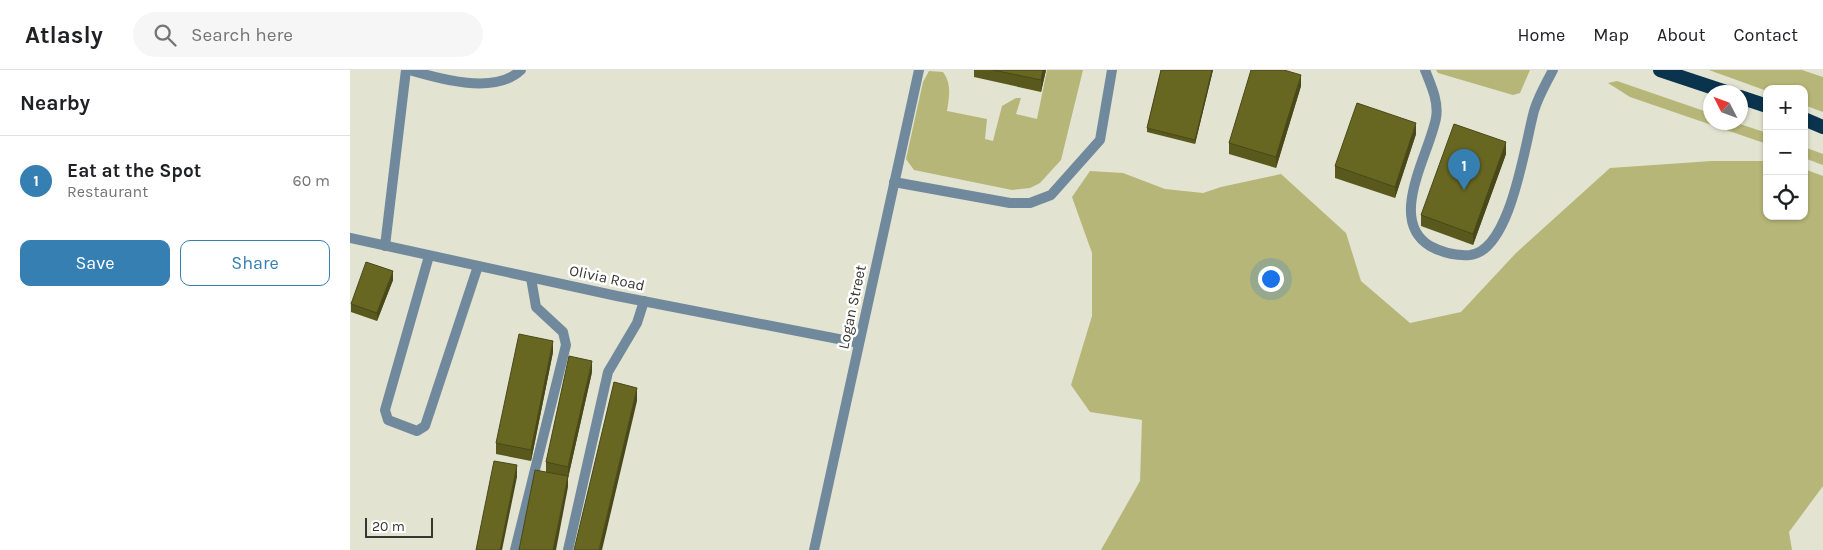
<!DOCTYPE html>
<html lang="en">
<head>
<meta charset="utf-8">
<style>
	body { margin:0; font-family:Karla,sans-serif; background:#f6f6f6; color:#202124 }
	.controls { position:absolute; right:15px; top:15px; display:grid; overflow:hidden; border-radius:10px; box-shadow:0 1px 4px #0004 }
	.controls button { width:45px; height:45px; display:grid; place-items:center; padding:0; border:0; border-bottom:1px solid #e0e0e0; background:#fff; color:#202124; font:25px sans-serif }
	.compass { position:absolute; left:1353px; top:15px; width:45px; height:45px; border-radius:50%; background:#fff; box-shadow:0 1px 4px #0004; rotate:312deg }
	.scale { position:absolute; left:15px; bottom:12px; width:68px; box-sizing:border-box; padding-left:5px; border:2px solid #36372f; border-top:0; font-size:14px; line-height:18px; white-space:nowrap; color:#36372f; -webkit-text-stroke:4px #fff; paint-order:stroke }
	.you { position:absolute; left:920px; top:208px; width:18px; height:18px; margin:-12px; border:4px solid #fff; border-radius:50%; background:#1a73e8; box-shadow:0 0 0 8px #1a73e833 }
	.badge { display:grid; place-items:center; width:32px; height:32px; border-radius:50%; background:#367fb3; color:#fff; font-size:16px; font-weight:700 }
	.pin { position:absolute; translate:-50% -41px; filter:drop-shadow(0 1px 2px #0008) }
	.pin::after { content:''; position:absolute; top:26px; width:18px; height:15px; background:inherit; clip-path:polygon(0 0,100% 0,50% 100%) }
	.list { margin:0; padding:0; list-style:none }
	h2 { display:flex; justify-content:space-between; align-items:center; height:65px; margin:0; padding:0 20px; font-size:21px }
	h2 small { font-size:16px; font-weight:400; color:#757577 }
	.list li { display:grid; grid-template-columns:32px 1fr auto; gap:15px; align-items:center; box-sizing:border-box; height:90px; padding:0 20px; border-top:1px solid #e0e0e0 }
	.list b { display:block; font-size:19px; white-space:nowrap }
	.list p { margin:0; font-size:16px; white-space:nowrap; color:#757577 }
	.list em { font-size:16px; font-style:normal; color:#757577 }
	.actions { display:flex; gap:10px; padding:15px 20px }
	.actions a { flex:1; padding:11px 0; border:1px solid #367fb3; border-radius:10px; text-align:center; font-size:18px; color:#367fb3 }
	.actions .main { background:#367fb3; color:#fff }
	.icon { flex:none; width:28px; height:28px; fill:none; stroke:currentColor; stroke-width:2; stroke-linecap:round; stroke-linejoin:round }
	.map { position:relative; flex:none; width:1473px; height:480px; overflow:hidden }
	header { display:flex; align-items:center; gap:30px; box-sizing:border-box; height:70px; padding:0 25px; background:#fff; border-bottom:1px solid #e0e0e0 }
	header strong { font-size:24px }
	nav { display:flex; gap:28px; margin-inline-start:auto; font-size:18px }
	.search { width:350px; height:45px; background:#f6f6f6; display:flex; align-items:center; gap:12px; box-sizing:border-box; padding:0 18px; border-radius:28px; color:#757577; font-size:19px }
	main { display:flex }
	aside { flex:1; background:#fff }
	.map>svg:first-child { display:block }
</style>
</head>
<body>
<header>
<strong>Atlasly</strong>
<div class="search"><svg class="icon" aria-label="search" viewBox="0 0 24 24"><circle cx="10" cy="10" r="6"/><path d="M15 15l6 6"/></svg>Search here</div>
<nav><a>Home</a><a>Map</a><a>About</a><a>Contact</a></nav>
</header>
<main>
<aside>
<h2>Nearby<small></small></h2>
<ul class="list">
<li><span class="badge">1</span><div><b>Eat at the Spot</b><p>Restaurant</p></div><em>60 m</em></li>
</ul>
<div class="actions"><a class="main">Save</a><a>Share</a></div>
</aside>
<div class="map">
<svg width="1473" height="480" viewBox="0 0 1473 480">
	<rect width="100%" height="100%" fill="#e2e3d0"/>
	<g fill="#b6b678">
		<path d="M 697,0 L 733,0 L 711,90 L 690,113 L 680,118 L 662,120 L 564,100 L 556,89 L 573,12 L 579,1 L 593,2 C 602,14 599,28 597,41 L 637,49 L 635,69 L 643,71 L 652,36 L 666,28 L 671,28 L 666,44 L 687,49 Z"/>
		<polygon points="1086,0 1180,0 1170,23 1163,25 1088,3"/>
		<polygon points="1359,0 1452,0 1473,7 1473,42 1454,35 1454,19 1417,19 1417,21"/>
		<polygon points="1267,11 1360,43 1360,52 1387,53 1417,63 1417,74 1280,27 1258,13"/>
		<polygon points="1454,77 1473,84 1473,95 1454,88"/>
		<polygon points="1362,91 1417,91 1417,146 1454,146 1454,99 1473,106 1473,416 1439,462 1442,480 751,480 790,411 792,350 740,342 721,315 742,246 742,183 722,127 740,101 773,103 815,119 853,123 871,117 931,104 996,163 1011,211 1060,253 1111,242 1166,183 1260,98"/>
	</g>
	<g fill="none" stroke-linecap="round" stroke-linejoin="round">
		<g stroke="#71899c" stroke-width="10">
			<path d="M 59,0 C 90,9 145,25 171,0"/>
			<path d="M 1075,0 C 1081,15 1089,32 1086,48 C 1079,85 1037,150 1080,176 C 1093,183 1106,186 1120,185 C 1161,181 1175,73 1184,41 C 1188,27 1196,13 1203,0"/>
			<polyline points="544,112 660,133 680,133 701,125 750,70 762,0"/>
			<polyline points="35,176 56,0"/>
			<polyline points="79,186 35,340 38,350 67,361 75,356 128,196"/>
			<polyline points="165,480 216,275 213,262 186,237 181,208"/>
			<polyline points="218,480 258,302 287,253 294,231"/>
		</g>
		<g stroke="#71899c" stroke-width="10">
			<polyline points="0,168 267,226 509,273"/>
			<polyline points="464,480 569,0"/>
		</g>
		<g stroke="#0a344e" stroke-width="14">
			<polyline points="1310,0 1376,22"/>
			<polyline points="1390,27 1417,36"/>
			<polyline points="1454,49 1473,57"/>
		</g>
	</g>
	<g fill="#59591d">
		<polygon points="624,0 696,0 691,22 624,7"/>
		<polygon points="811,0 863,0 845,74 797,62 797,58"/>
		<polygon points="951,16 926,98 879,84 879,73"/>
		<polygon points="1066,64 1045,128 985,108 985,96"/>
		<polygon points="1156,84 1123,175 1071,156 1071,145"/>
		<polygon points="43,210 27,251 1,242 1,234"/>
		<polygon points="203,282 181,391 146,384 146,373"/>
		<polygon points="242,302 218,408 218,417 196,402 196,392"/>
	</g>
	<g fill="#494818">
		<polygon points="693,0 696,0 691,22 691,10"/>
		<polygon points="862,0 863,0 845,74 845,70"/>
		<polygon points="951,5 951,16 926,98 926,87"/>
		<polygon points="1066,53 1066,64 1045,128 1045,117"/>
		<polygon points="1156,72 1156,84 1123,175 1123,164"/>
		<polygon points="43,201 43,210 27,251 27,243"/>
		<polygon points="203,271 203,282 181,391 181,380"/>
		<polygon points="242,291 242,302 218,408 218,397"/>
		<polygon points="287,318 287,331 252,480 249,480"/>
		<polygon points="167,395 167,407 152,480 150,480"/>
		<polygon points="218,406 218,417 206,480 203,480"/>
	</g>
	<g fill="#686722" stroke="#494818">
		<polygon points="643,0 693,0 691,10"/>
		<polygon points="811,0 862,0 845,70 797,58"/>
		<polygon points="901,0 934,0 951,5 926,87 879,73"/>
		<polygon points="1007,33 1066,53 1045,117 985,96"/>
		<polygon points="1104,54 1156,72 1123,164 1071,145"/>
		<polygon points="16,192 43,201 27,243 1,234"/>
		<polygon points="169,264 203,271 181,380 146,373"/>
		<polygon points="219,286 242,291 218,397 196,392"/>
		<polygon points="264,312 287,318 249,480 224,480"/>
		<polygon points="144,391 167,395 150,480 126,480"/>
		<polygon points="185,400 218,406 203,480 169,480"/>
	</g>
	<g text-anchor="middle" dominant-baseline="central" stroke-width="5" stroke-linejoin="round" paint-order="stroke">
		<g font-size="15" fill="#36372f" stroke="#fff">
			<text transform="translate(257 208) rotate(12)">Olivia Road</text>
			<text transform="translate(502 237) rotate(-78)">Logan Street</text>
		</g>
	</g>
</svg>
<div class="controls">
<button>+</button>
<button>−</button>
<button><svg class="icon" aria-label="locate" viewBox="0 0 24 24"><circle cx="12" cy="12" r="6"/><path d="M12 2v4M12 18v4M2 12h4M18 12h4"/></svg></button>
</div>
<svg class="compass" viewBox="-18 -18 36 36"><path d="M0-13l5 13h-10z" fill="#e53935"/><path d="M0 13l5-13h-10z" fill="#757577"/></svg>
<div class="scale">20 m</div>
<div class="you"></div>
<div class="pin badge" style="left:1114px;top:120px">1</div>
</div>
</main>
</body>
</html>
